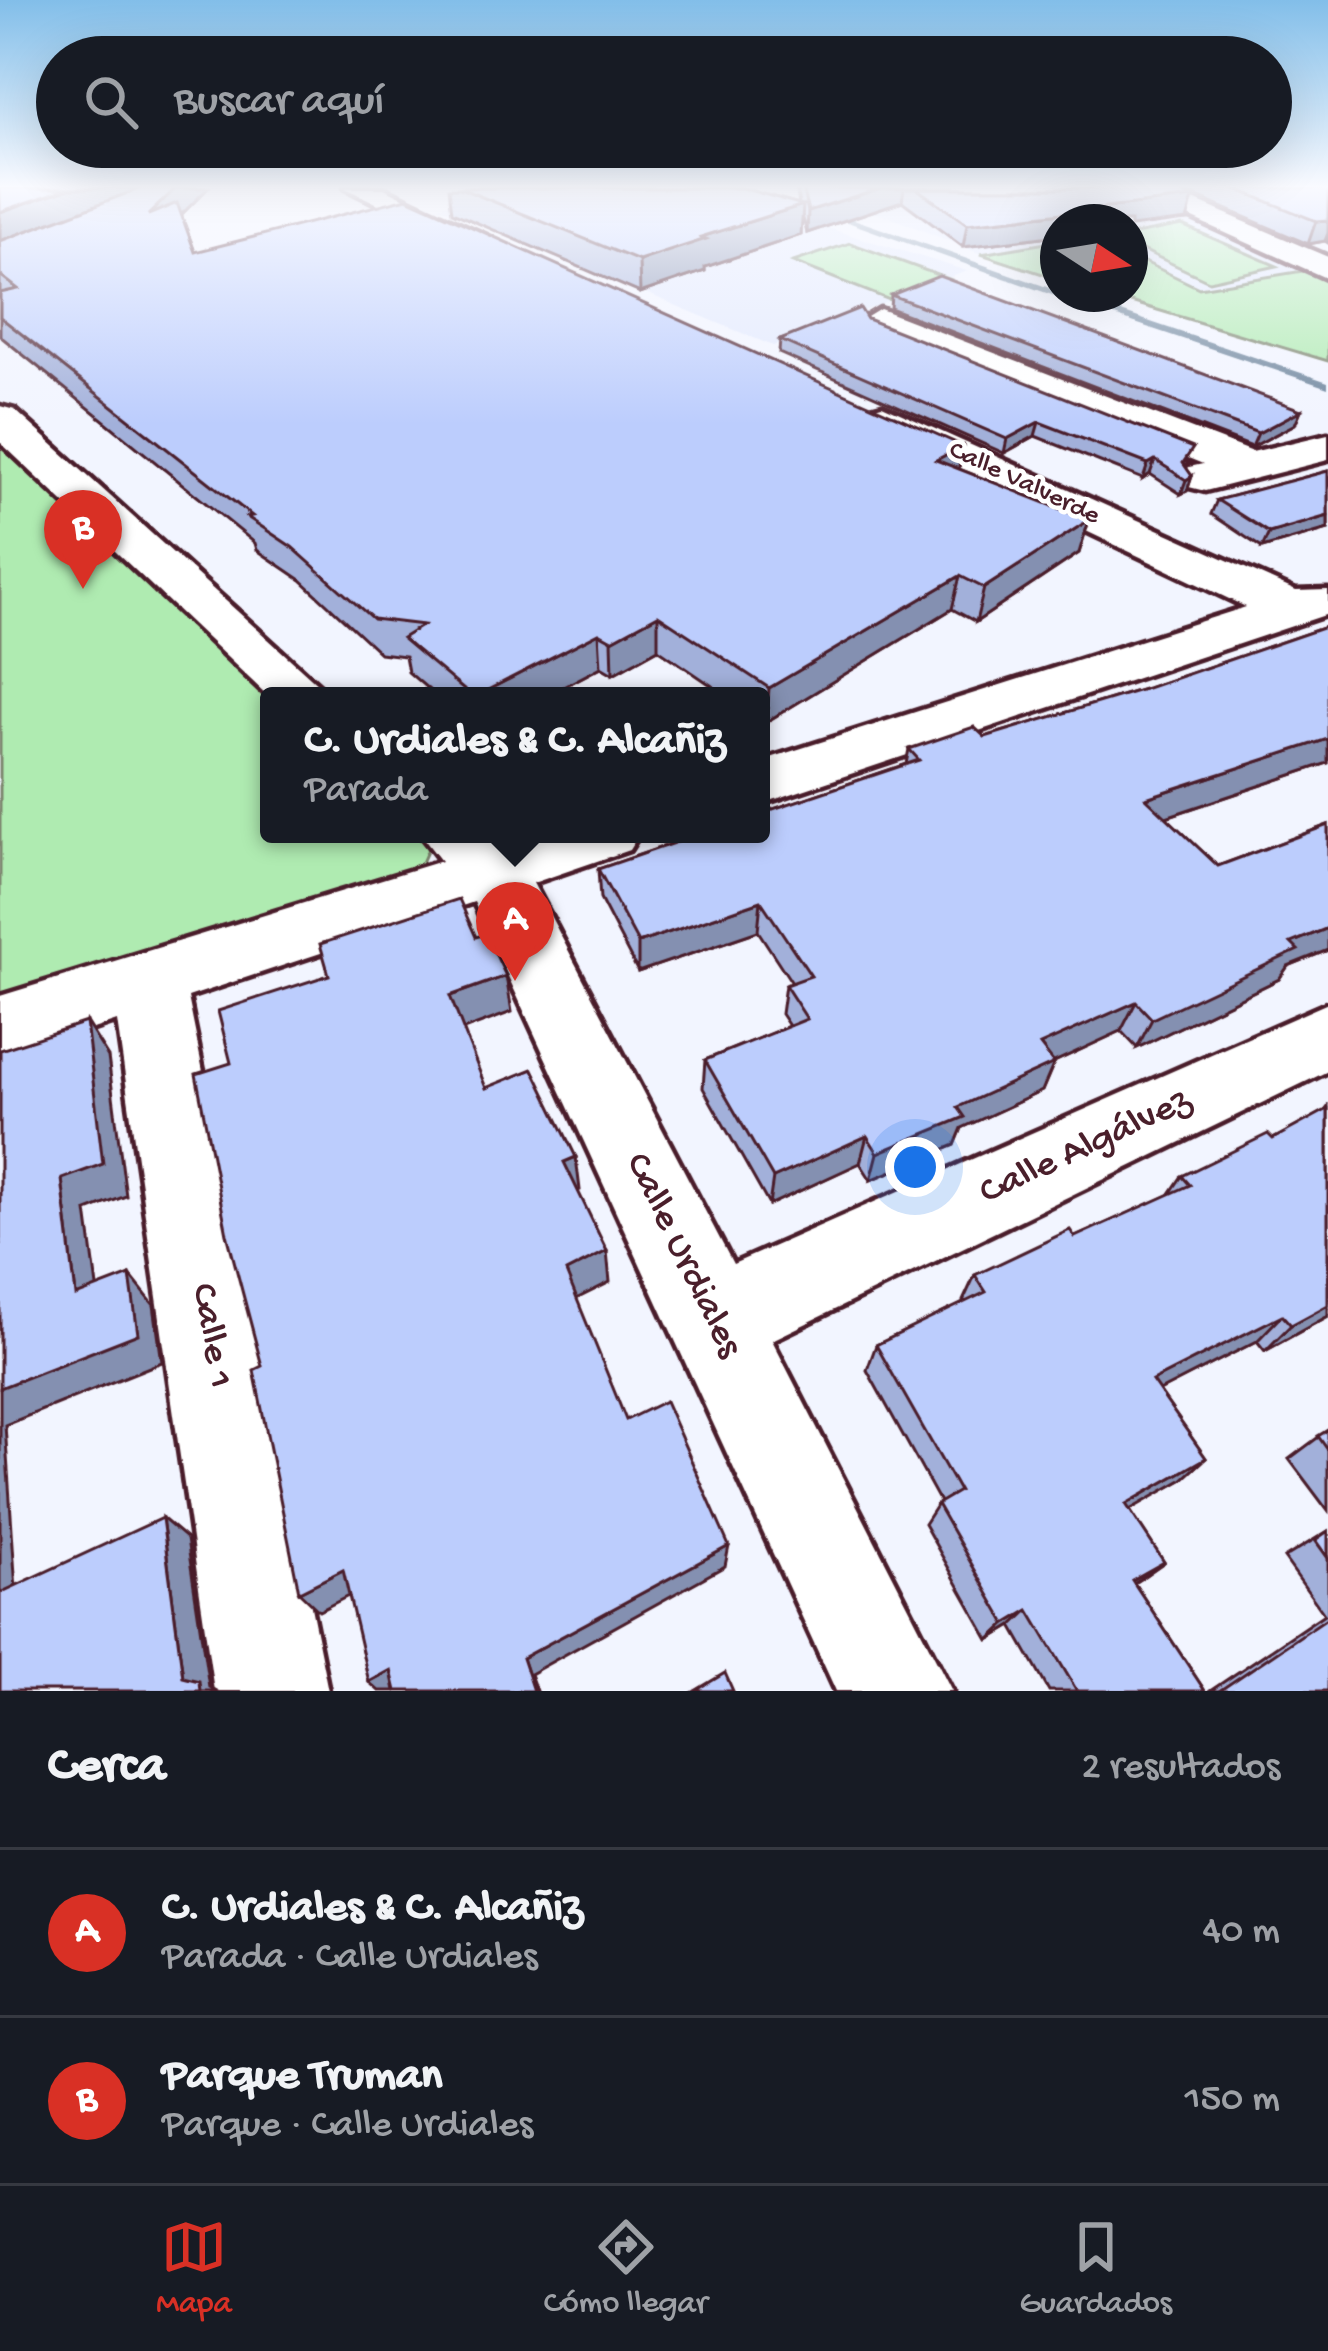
<!DOCTYPE html>
<html lang="es">
<head>
<meta charset="utf-8">
<style>
	body { margin:0; font-family:"Gochi Hand",sans-serif; background:#20242c; color:#f1f3f6 }
	.compass { position:absolute; left:1040px; top:204px; width:108px; height:108px; border-radius:50%; background:#171b24; box-shadow:0 12px 48px #0002; rotate:102deg }
	.you { position:absolute; left:915px; top:1167px; width:42px; height:42px; margin:-30px; border:9px solid #fff; border-radius:50%; background:#1a73e8; box-shadow:0 0 0 18px #1a73e833 }
	.badge { display:grid; place-items:center; width:78px; height:78px; border-radius:50%; background:#d93025; color:#fff; font-size:39px; font-weight:700 }
	.pin { position:absolute; translate:-50% -99px; filter:drop-shadow(0 3px 6px #0008) }
	.pin::after { content:''; position:absolute; top:63px; width:42px; height:36px; background:inherit; clip-path:polygon(0 0,100% 0,50% 100%) }
	.popup { position:absolute; left:260px; top:687px; width:510px; height:156px; box-sizing:border-box; display:grid; place-content:center; border-radius:12px; background:#171b24; filter:drop-shadow(0 3px 9px #0005); font-size:39px; white-space:nowrap; color:#9ea1a6 }
	.popup b { font-size:45px; color:#f1f3f6 }
	.popup::after { content:''; position:absolute; left:50%; top:100%; margin-left:-24px; border:24px solid transparent; border-top-color:#171b24 }
	.list { margin:0; padding:0; list-style:none }
	h2 { display:flex; justify-content:space-between; align-items:center; height:156px; margin:0; padding:0 48px; font-size:51px }
	h2 small { font-size:39px; font-weight:400; color:#9ea1a6 }
	.list li { display:grid; grid-template-columns:78px 1fr auto; gap:36px; align-items:center; box-sizing:border-box; height:168px; padding:0 48px; border-top:3px solid #363941 }
	.list b { display:block; font-size:45px; white-space:nowrap }
	.list p { margin:0; font-size:39px; white-space:nowrap; color:#9ea1a6 }
	.list em { font-size:39px; font-style:normal; color:#9ea1a6 }
	.icon { flex:none; width:66px; height:66px; fill:none; stroke:currentColor; stroke-width:2; stroke-linecap:round; stroke-linejoin:round }
	.map { position:relative; flex:none; width:1328px; height:1691px; overflow:hidden }
	.search { position:absolute; background:#171b24; box-shadow:0 12px 48px #0002; left:36px; right:36px; top:36px; height:132px; display:flex; align-items:center; gap:30px; box-sizing:border-box; padding:0 42px; border-radius:66px; color:#9ea1a6; font-size:45px }
	.sheet { height:492px; background:#171b24 }
	nav { display:flex; justify-content:space-around; align-items:center; box-sizing:border-box; height:168px; border-top:3px solid #363941; background:#171b24; font-size:33px; color:#9ea1a6 }
	nav a { display:grid; justify-items:center; gap:6px }
	nav .on { color:#d93025 }
	.map>svg:first-child { display:block }
</style>
</head>
<body>
<div class="map">
<svg width="1328" height="1691" viewBox="0 0 1328 1691">
	<rect width="100%" height="100%" fill="#f2f5ff"/>
	<filter id="ink" filterUnits="userSpaceOnUse"><feTurbulence type="fractalNoise" baseFrequency=".00833" numOctaves="2"/><feDisplacementMap in="SourceGraphic" scale="24" xChannelSelector="R" yChannelSelector="G"/><feConvolveMatrix kernelMatrix="1 2 1 2 8 2 1 2 1" color-interpolation-filters="sRGB"/></filter>
	<g filter="url(#ink)">
		<g fill="#e2e9fe">
			<polygon points="505,188 663,188 812,223 967,271 773,346 438,206"/>
			<polygon points="762,188 1131,188 1315,269 1198,288 1130,255 1130,222 1058,222 1058,241 981,254 887,216"/>
		</g>
		<g fill="#afebb1" stroke="#7c856e" stroke-width="3">
			<polygon points="1182,225 1277,266 1209,281 1130,244 1130,235"/>
			<polygon points="1058,241 1058,279 981,254"/>
			<polygon points="850,243 949,279 892,301 793,262"/>
			<polygon points="1130,255 1199,288 1315,269 1328,274 1328,361 1104,294 1130,294"/>
			<polygon points="0,445 19,446 269,696 269,834 426,834 432,840 415,878 0,1009"/>
		</g>
		<g fill="none" stroke-linecap="round" stroke-linejoin="round">
			<polygon fill="#70879e" fill-rule="evenodd" points="831,211 1058,291 1058,294 1068,294 1328,382 1328,388 1055,296 828,215"/>
			<defs>
				<g id="minor">
					<polygon points="345,188 384,188 491,238 486,245 464,245"/>
					<polygon points="1126,188 1165,188 1328,257 1328,279"/>
					<polygon points="880,309 1252,452 1328,434 1328,460 1205,491 1189,487 1182,477 1189,467 1203,464 867,328 862,320"/>
					<polygon points="882,405 1296,591 1328,590 1328,614 761,804 761,761 1246,607 867,427 861,418 867,409"/>
					<polygon points="0,406 15,410 331,696 269,697 0,442"/>
					<polygon points="420,834 495,834 504,842 529,834 639,834 629,850 533,883 733,1264 1328,1003 1328,1071 772,1340 952,1691 836,1691 474,902 188,997 328,1691 214,1691 117,1021 0,1060 0,996 441,861"/>
				</g>
			</defs>
			<use href="#minor" stroke="#4a1f2b" stroke-width="9"/>
			<use href="#minor" fill="#fff" fill-rule="evenodd"/>
		</g>
		<g fill="#a2b0da" stroke="#4a1f2b" stroke-width="3">
			<polygon points="0,188 208,188 181,215 195,252 963,446 959,469 1089,520 1079,553 976,622 952,609 766,722 761,719 761,696 727,696 658,649 613,674 601,667 546,696 436,696 408,672 405,656 380,653 301,580 257,550 255,543 0,336"/>
			<polygon points="449,188 742,188 799,204 796,188 1169,188 1187,220 1058,222 1058,235 963,247 902,201 807,233 802,215 801,235 705,267 705,271 640,293 452,212"/>
			<polygon points="1176,188 1328,188 1328,243 1325,241 1308,244"/>
			<polygon points="891,295 1301,410 1295,424 1252,447 890,308"/>
			<polygon points="867,319 1188,463 1185,466 1192,476 1187,491 1181,494 1150,474 1143,479 1035,436 1004,453 779,353 780,340"/>
			<polygon points="1328,471 1328,529 1262,548 1211,514 1217,500"/>
			<polygon points="1328,626 1328,763 1166,817 1218,866 1328,825 1328,950 1288,966 1279,979 1137,1048 1121,1031 1054,1062 1042,1091 962,1128 955,1145 871,1180 860,1163 769,1205 703,1088 705,1060 789,1026 781,1014 785,985 792,983 758,931 638,972 600,899 598,869 906,764 909,749 985,737 1147,688"/>
			<polygon points="1328,1107 1328,1316 1265,1351 1257,1341 1159,1391 1206,1458 1182,1480 1129,1509 1164,1562 1134,1583 1205,1691 1049,1691 1012,1626 989,1640 924,1524 937,1504 940,1502 867,1370 876,1345 964,1303 963,1301 975,1275 1075,1237 1169,1195 1182,1176 1273,1139 1325,1111"/>
			<polygon points="1328,1430 1328,1511 1289,1459"/>
			<polygon points="1328,1531 1328,1691 1210,1691 1324,1614 1284,1558"/>
		</g>
		<g fill="#8490b1" stroke="#4a1f2b" stroke-width="3">
			<polygon points="69,188 144,188 0,241 0,212"/>
			<polygon points="176,188 208,188 155,241 148,215"/>
			<polygon points="881,188 904,188 902,201 807,233 808,211"/>
			<polygon points="1193,198 1187,220 1130,227 1130,222 1058,222 1058,235 963,247 967,224"/>
			<polygon points="803,205 801,235 705,267 705,271 640,293 639,261 701,237"/>
			<polygon points="1328,220 1328,233 1325,241 1308,244 1316,221"/>
			<polygon points="1301,410 1295,424 1252,447 1258,433"/>
			<polygon points="1039,422 1035,436 1004,453 1007,439"/>
			<polygon points="963,446 957,478 936,460"/>
			<polygon points="1155,460 1150,474 1143,479 1148,464"/>
			<polygon points="1192,476 1187,491 1181,494 1186,480"/>
			<polygon points="1328,516 1328,529 1262,548 1269,533"/>
			<polygon points="1089,520 1079,553 976,622 984,588"/>
			<polygon points="960,576 952,609 766,722 769,688"/>
			<polygon points="658,615 658,649 613,674 612,640"/>
			<polygon points="599,633 601,667 546,696 476,696"/>
			<polygon points="1328,739 1328,763 1133,828 1146,798"/>
			<polygon points="761,901 758,931 638,972 638,943"/>
			<polygon points="1328,928 1328,950 1288,966 1279,979 1137,1048 1152,1019 1291,943"/>
			<polygon points="506,976 512,1012 458,1032 450,996"/>
			<polygon points="1136,1002 1121,1031 1028,1074 1040,1045"/>
			<polygon points="86,1022 108,1057 126,1196 87,1211 102,1325 76,1296 62,1179"/>
			<polygon points="1054,1063 1042,1091 962,1128 955,1145 871,1180 878,1153 958,1107"/>
			<polygon points="867,1136 860,1163 769,1205 773,1178"/>
			<polygon points="576,1157 580,1190 569,1195 564,1162"/>
			<polygon points="607,1251 610,1282 570,1302 566,1272"/>
			<polygon points="130,1275 154,1305 162,1362 5,1425 18,1620 0,1610 0,1388"/>
			<polygon points="1328,1305 1328,1316 1265,1351 1291,1325"/>
			<polygon points="1282,1315 1257,1341 1132,1405 1152,1381"/>
			<polygon points="1206,1458 1182,1480 1105,1524 1126,1504"/>
			<polygon points="162,1518 187,1539 209,1687 216,1691 200,1691 183,1677"/>
			<polygon points="729,1546 725,1566 530,1674 536,1691 533,1691 522,1658"/>
			<polygon points="1164,1562 1140,1579 1110,1597 1132,1580"/>
			<polygon points="343,1570 360,1590 319,1611 299,1592"/>
			<polygon points="1029,1610 1012,1626 989,1640 1006,1624"/>
			<polygon points="391,1670 395,1691 379,1691 369,1682"/>
		</g>
		<g fill="#bccdfd" stroke="#4a1f2b" stroke-width="3">
			<polygon points="0,188 69,188 0,212"/>
			<polygon points="141,188 176,188 148,215 177,203 195,252 407,198 963,446 936,460 1089,520 984,588 960,576 769,688 658,615 612,640 599,633 476,696 471,696 402,638 423,625 373,619 292,547 247,517 252,516 0,317 0,293 18,289 0,275 0,241"/>
			<polygon points="460,188 742,188 803,205 701,237 706,239 639,261"/>
			<polygon points="802,188 881,188 808,211"/>
			<polygon points="916,188 1169,188 1193,198 967,224"/>
			<polygon points="1234,188 1328,188 1328,220 1316,221"/>
			<polygon points="939,276 1301,410 1258,433 891,295"/>
			<polygon points="860,308 867,319 1193,448 1183,463 1192,476 1186,480 1155,460 1148,464 1039,422 1007,439 780,340"/>
			<polygon points="1328,471 1328,516 1269,533 1217,500"/>
			<polygon points="1328,626 1328,739 1146,798 1218,866 1328,825 1328,928 1291,943 1298,950 1152,1019 1136,1002 1040,1045 1054,1063 958,1107 965,1117 878,1153 867,1136 773,1178 705,1060 807,1019 785,985 811,976 761,901 638,943 598,869 700,834 761,834 761,813 919,760 909,749 974,727 985,737 1147,688"/>
			<polygon points="459,899 476,937 486,934 506,976 450,996 486,1088 533,1069 576,1157 564,1162 607,1251 566,1272 626,1420 665,1401 729,1546 522,1658 533,1691 396,1691 391,1670 369,1682 343,1570 299,1592 254,1370 262,1366 227,1234 196,1074 231,1063 218,1011 329,975 320,944"/>
			<polygon points="86,1022 103,1164 62,1179 76,1296 130,1275 138,1334 0,1388 0,1050"/>
			<polygon points="1328,1109 1328,1305 1291,1325 1282,1315 1152,1381 1206,1458 1126,1504 1164,1562 1132,1580 1205,1691 1077,1691 1029,1610 1006,1624 937,1504 959,1491 876,1345 986,1292 975,1275 1070,1230 1075,1237 1190,1185 1182,1176 1268,1134 1273,1139"/>
			<polygon points="1328,1430 1328,1450 1318,1436"/>
			<polygon points="162,1518 183,1677 199,1681 200,1691 0,1691 0,1593"/>
			<polygon points="1328,1531 1328,1558 1315,1540"/>
			<polygon points="1328,1617 1328,1691 1219,1691"/>
			<polygon points="725,1673 733,1691 695,1691"/>
		</g>
	</g>
	<linearGradient id="sky" x2="0" y2="1"><stop stop-color="#82bee9"/><stop offset="0.44" stop-color="#f9faff"/><stop offset="1" stop-color="#f9faff" stop-opacity="0"/></linearGradient>
	<rect width="1328" height="424" fill="url(#sky)"/>
	<g text-anchor="middle" dominant-baseline="central" stroke-width="9" stroke-linejoin="round" paint-order="stroke">
		<g font-size="27" fill="#4a1f2b" stroke="#fff">
			<text transform="translate(1024 484) rotate(25)">Calle Valverde</text>
		</g>
		<g font-size="39" fill="#4a1f2b" stroke="#fff">
			<text transform="translate(1086 1148) rotate(-25)">Calle Algálvez</text>
			<text transform="translate(682 1256) rotate(64)">Calle Urdiales</text>
			<text transform="translate(210 1336) rotate(80)">Calle 1</text>
		</g>
	</g>
</svg>
<svg class="compass" viewBox="-18 -18 36 36"><path d="M0-13l5 13h-10z" fill="#e53935"/><path d="M0 13l5-13h-10z" fill="#9ea1a6"/></svg>
<div class="you"></div>
<div class="pin badge" style="left:515px;top:981px">A</div>
<div class="popup"><b>C. Urdiales &amp; C. Alcañiz</b>Parada</div>
<div class="pin badge" style="left:83px;top:589px">B</div>
<div class="search"><svg class="icon" aria-label="search" viewBox="0 0 24 24"><circle cx="10" cy="10" r="6"/><path d="M15 15l6 6"/></svg>Buscar aquí</div>
</div>
<section class="sheet">
<h2>Cerca<small>2 resultados</small></h2>
<ul class="list">
<li><span class="badge">A</span><div><b>C. Urdiales &amp; C. Alcañiz</b><p>Parada · Calle Urdiales</p></div><em>40 m</em></li>
<li><span class="badge">B</span><div><b>Parque Truman</b><p>Parque · Calle Urdiales</p></div><em>150 m</em></li>
</ul>
</section>
<nav>
<a class="on"><svg class="icon" aria-label="map" viewBox="0 0 24 24"><path d="M3 6l6-2 6 2 6-2v14l-6 2-6-2-6 2zM9 4v14M15 6v14"/></svg>Mapa</a>
<a><svg class="icon" aria-label="directions" viewBox="0 0 24 24"><path d="M12 3l9 9-9 9-9-9zM9 14v-3h6M13 9l2 2-2 2"/></svg>Cómo llegar</a>
<a><svg class="icon" aria-label="saved" viewBox="0 0 24 24"><path d="M7 4h10v16l-5-4-5 4z"/></svg>Guardados</a>
</nav>
</body>
</html>
